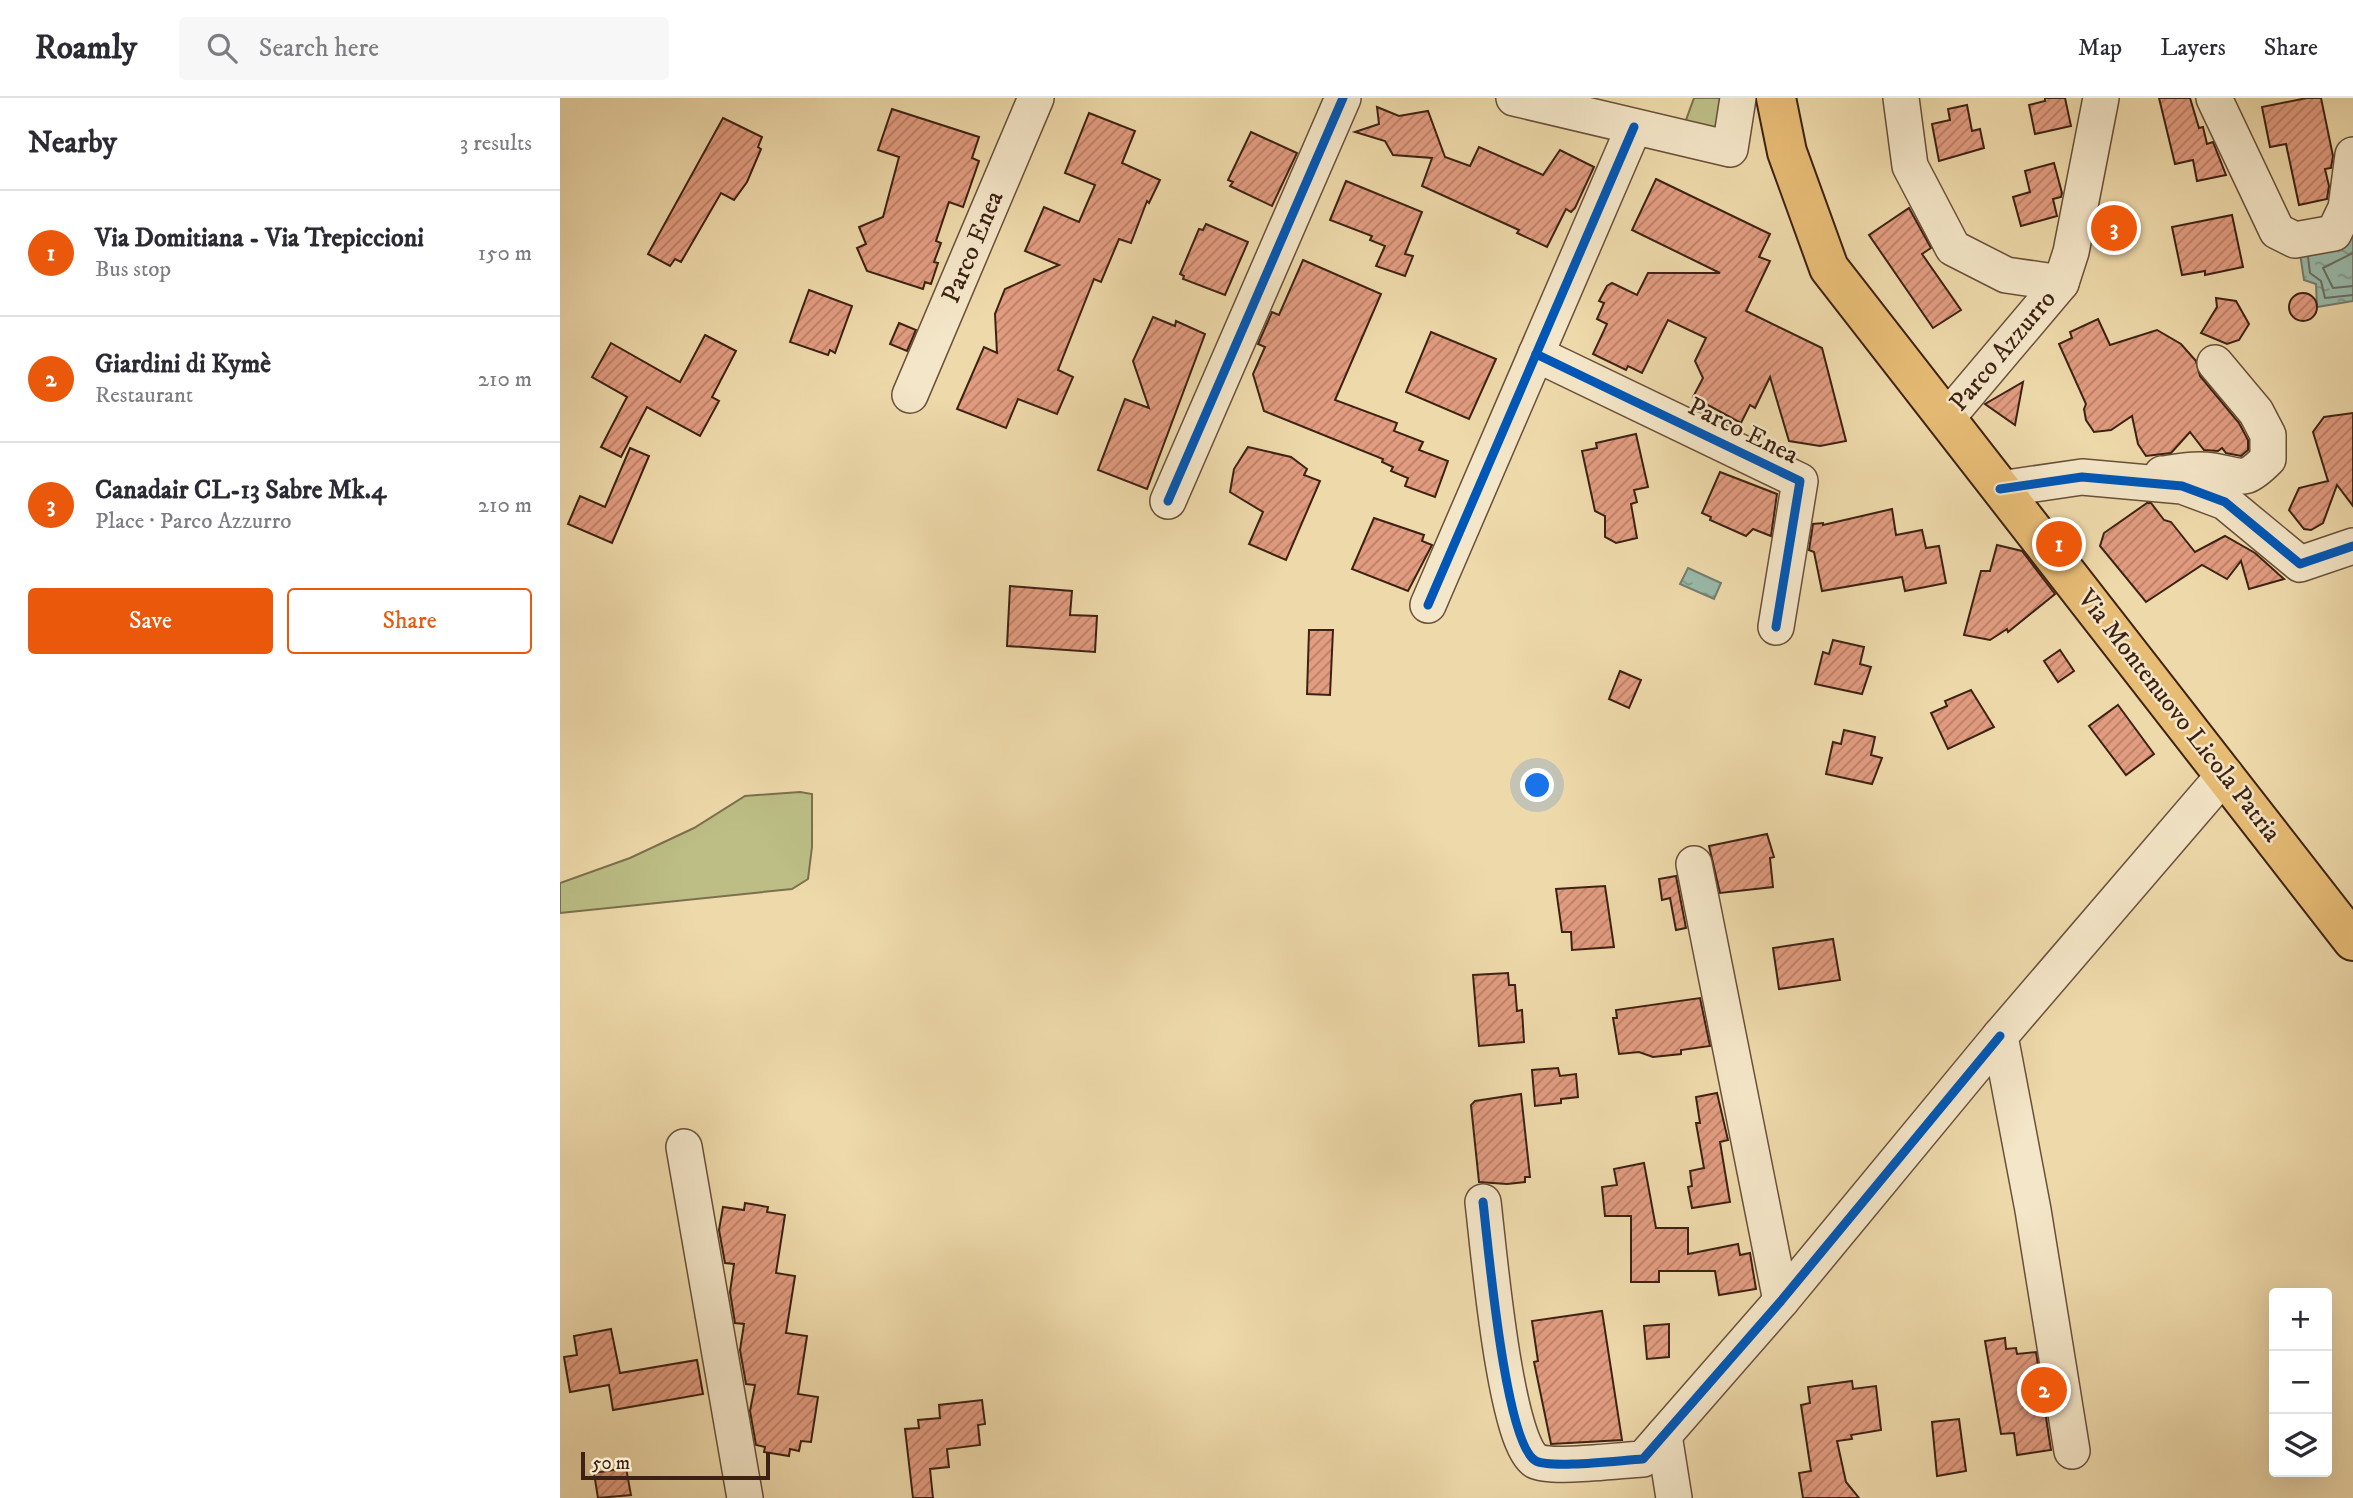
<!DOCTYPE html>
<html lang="en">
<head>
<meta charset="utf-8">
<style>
	body { margin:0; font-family:"IM FELL DW Pica",serif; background:#f7f7f7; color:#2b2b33 }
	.controls { position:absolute; right:21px; bottom:21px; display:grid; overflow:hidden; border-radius:7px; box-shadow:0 7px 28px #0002 }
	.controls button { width:63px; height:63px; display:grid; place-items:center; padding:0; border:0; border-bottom:2px solid #e1e1e2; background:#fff; color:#2b2b33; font:35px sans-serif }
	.scale { position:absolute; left:21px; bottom:18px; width:189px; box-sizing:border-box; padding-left:7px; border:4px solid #3d2214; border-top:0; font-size:19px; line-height:24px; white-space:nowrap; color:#3d2214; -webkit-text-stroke:5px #f4e6c8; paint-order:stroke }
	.you { position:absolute; left:978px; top:688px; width:24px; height:24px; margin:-18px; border:5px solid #fff; border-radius:50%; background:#1a73e8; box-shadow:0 0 0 10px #1a73e833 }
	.badge { display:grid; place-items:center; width:46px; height:46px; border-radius:50%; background:#ea580c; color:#fff; font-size:23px; font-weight:700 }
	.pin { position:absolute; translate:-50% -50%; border:4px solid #fff; box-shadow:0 2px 7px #0006 }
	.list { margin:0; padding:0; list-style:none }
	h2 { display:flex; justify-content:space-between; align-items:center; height:91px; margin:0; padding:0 28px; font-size:30px }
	h2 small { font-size:23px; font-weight:400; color:#7c7c81 }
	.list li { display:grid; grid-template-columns:46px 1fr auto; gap:21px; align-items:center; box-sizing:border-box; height:126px; padding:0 28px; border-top:2px solid #e1e1e2 }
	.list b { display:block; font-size:26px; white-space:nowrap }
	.list p { margin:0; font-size:23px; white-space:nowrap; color:#7c7c81 }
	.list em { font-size:23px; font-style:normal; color:#7c7c81 }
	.actions { display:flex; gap:14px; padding:21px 28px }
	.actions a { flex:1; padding:16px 0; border:2px solid #ea580c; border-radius:7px; text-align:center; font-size:24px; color:#ea580c }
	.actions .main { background:#ea580c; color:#fff }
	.icon { flex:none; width:38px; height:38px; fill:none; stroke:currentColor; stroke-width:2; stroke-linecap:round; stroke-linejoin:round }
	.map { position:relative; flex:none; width:1793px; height:1400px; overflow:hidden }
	header { display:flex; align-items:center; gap:42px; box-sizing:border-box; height:98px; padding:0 35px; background:#fff; border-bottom:2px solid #e1e1e2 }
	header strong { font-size:33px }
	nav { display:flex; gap:38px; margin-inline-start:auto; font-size:24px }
	.search { width:490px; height:63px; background:#f7f7f7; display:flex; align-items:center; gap:18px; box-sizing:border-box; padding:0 24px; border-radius:7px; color:#7c7c81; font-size:26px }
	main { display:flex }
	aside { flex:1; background:#fff }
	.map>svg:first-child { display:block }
</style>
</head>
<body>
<header>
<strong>Roamly</strong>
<div class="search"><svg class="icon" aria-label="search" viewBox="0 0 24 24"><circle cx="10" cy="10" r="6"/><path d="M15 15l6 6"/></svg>Search here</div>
<nav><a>Map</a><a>Layers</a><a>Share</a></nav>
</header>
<main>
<aside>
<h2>Nearby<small>3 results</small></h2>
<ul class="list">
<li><span class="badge">1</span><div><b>Via Domitiana - Via Trepiccioni</b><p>Bus stop</p></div><em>150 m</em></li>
<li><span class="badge">2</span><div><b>Giardini di Kymè</b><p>Restaurant</p></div><em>210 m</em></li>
<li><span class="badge">3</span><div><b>Canadair CL-13 Sabre Mk.4</b><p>Place · Parco Azzurro</p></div><em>210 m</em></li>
</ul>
<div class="actions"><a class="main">Save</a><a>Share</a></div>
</aside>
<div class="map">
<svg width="1793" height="1400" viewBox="0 0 1793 1400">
	<defs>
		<pattern id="water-ripples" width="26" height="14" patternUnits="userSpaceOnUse" patternTransform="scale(1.75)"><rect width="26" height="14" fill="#99baab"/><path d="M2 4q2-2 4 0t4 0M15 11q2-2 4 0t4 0" fill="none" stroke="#7e978a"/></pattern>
		<pattern id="building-hatch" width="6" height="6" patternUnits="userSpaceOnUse" patternTransform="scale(1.75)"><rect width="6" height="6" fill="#e29c80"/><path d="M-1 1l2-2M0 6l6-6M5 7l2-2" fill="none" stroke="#b87f68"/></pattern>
	</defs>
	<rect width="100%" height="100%" fill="#eed9aa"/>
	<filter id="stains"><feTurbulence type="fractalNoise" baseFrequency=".00286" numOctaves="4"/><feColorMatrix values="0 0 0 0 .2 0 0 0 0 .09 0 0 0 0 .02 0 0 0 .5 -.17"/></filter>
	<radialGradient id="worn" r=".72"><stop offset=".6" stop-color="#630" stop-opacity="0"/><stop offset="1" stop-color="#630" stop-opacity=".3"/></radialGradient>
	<g fill="#bcbe86" stroke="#7c704d" stroke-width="2">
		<polygon points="1134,0 1165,0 1159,30 1122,33"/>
		<polygon points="240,694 252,696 252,749 248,781 232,791 0,815 0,785 70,760 134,730 185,698"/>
	</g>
	<g fill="url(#water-ripples)" stroke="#747d6f" stroke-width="2">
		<polygon points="1793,133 1793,203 1757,209 1756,186 1744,182 1739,149"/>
		<polygon points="1128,470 1161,485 1154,501 1120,486"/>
	</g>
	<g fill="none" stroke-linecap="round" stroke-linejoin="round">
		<g stroke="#6b6e60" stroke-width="2">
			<polyline points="1793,155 1763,170 1773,190 1793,188"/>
			<polyline points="1748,159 1750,175 1761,183 1765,200 1793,197"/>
		</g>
	</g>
	<g fill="url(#building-hatch)" stroke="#3d2214" stroke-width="2">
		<polygon points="1485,0 1505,0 1511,28 1475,36 1469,7 1485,3"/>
		<polygon points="1599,0 1630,0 1639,30 1643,29 1647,46 1653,44 1666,77 1637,83 1633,62 1615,66"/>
		<polygon points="1747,0 1761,0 1773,58 1771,70 1765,71 1769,88 1767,101 1739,107 1726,46 1710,49 1702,9"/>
		<polygon points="1407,7 1412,33 1420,31 1424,50 1379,63 1372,26 1390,22 1388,11"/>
		<polygon points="817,9 839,18 868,13 885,59 910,68 919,49 983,77 1000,52 1034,69 1015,110 1011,114 1006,111 987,149 957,135 959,132 862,88 872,60 833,57 825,43 795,34 819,26"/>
		<polygon points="332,11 419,39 412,60 419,63 403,109 389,104 376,143 381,145 374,164 378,165 371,186 365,184 363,191 307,173 297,150 306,146 299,129 323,119 339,59 318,52"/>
		<polygon points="529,15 575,33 562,65 600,82 589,105 587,103 571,145 559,141 541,184 534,181 498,272 513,279 497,316 458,301 446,330 397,311 424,249 437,255 435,216 445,191 499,167 465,153 484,109 519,124 535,87 505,75"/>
		<polygon points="163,20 202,39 198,49 201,51 187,84 174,102 161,95 121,164 115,161 110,168 88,156"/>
		<polygon points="691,34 737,55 712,108 670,88 673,84 668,82"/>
		<polygon points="1494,65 1502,95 1501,99 1493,101 1497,118 1461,128 1453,99 1470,94 1465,73"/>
		<polygon points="1096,81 1210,136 1199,159 1210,163 1186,213 1262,250 1286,343 1260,348 1229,343 1210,279 1195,310 1190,307 1181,325 1133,299 1143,280 1135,263 1146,240 1108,222 1082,275 1068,268 1066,272 1033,256 1047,226 1037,221 1044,205 1039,203 1047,188 1052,185 1077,197 1088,175 1160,175 1072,132"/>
		<polygon points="786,83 862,114 845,156 853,158 845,178 816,168 825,148 810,142 812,138 770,122"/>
		<polygon points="1349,110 1371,150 1362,156 1401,212 1373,230 1309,137"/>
		<polygon points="1672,117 1683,169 1645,177 1645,173 1622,177 1612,129"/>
		<polygon points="646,126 688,144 665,197 623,181 624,178 620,176 639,131 643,132"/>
		<polygon points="743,162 821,196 775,302 837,325 834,333 863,344 859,352 888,363 875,399 845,388 848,380 831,373 833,369 822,364 823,361 704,313 693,276 705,249 698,246 712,214 719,217"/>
		<polygon points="249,192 292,208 275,255 270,252 268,257 230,244"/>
		<circle cx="1743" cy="209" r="14"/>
		<polygon points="1656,200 1676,203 1689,226 1679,242 1667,246 1641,235 1657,209"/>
		<polygon points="593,219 615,228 616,223 645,236 587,391 538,372 565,301 589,310 573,263"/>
		<polygon points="1538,221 1550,247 1597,232 1621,246 1636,263 1640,278 1679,325 1688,342 1688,352 1681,358 1666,355 1662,350 1658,353 1644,352 1630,334 1611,355 1586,358 1578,346 1572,318 1551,332 1534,334 1526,322 1524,311 1526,306 1499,246 1512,240 1510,234"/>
		<polygon points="339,225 356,232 347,253 330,246"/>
		<polygon points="871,234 936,261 909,321 846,294"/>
		<polygon points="145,237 176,253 152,299 159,303 140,338 87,309 61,359 41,349 67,299 32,279 51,245 120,284"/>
		<polygon points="1463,284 1455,327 1425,306"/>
		<polygon points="1793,315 1793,408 1777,387 1763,425 1751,432 1744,431 1729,412 1739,390 1768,383 1753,334 1764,319"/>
		<polygon points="1076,336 1088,389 1074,392 1077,404 1071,406 1077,440 1056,445 1045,439 1045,418 1035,413 1022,353 1037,350 1036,345"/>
		<polygon points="688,349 731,359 747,371 744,377 760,383 726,462 689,446 703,414 670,394 674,371"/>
		<polygon points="70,350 89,358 52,445 8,426 20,398 45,409"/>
		<polygon points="1160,374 1217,396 1211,438 1193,431 1186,438 1150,422 1151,419 1142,415"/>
		<polygon points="1587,405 1591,405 1604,422 1611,424 1635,454 1665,438 1695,455 1724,481 1689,491 1681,463 1667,481 1642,467 1586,504 1540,448 1544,435"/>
		<polygon points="1332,411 1336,437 1362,432 1366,450 1379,448 1386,485 1345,493 1342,479 1262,493 1254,454 1249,452 1253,426 1263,425 1263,427"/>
		<polygon points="814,420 864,437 862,443 872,447 848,493 792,471"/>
		<polygon points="1437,447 1462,453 1495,496 1448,534 1447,531 1430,542 1404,537 1421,473 1430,473"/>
		<polygon points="450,488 512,493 510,517 537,518 535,554 447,548"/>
		<polygon points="749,532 773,532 770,597 747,596"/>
		<polygon points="1273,542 1304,549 1300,566 1311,569 1302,596 1255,586 1263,554 1269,556"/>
		<polygon points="1500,552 1514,573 1498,584 1484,563"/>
		<polygon points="1060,573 1081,582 1069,610 1049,601"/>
		<polygon points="1411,592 1434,629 1388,651 1371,615 1387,608 1385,603"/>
		<polygon points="1558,607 1594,656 1566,677 1529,628"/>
		<polygon points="1284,632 1315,639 1311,657 1322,660 1312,686 1266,676 1273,644 1281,646"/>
		<polygon points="1207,736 1214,759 1210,760 1213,789 1160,795 1149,748"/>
		<polygon points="1116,778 1126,830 1116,832 1110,800 1102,802 1099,781"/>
		<polygon points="1045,788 1054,849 1012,852 1011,834 1002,834 996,791"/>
		<polygon points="1273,841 1280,882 1219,891 1213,850"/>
		<polygon points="948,875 949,887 955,887 957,913 962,912 964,944 919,948 913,877"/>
		<polygon points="1140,900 1150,948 1121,952 1121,956 1093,959 1079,954 1059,956 1053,920 1057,920 1056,912"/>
		<polygon points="998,970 1000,978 1016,976 1018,999 1001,1001 1001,1005 975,1008 972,972"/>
		<polygon points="1157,995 1168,1042 1160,1044 1170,1104 1132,1110 1128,1089 1132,1088 1130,1073 1144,1070 1136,1025 1140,1025 1136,999"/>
		<polygon points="961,996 970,1079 965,1079 965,1084 947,1086 919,1084 911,1007 915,1003"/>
		<polygon points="1084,1065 1096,1130 1128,1130 1128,1156 1178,1146 1180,1157 1190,1155 1196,1191 1159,1197 1155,1173 1099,1173 1099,1184 1071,1184 1071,1118 1045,1118 1042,1089 1057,1087 1054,1071"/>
		<polygon points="185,1105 208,1109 207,1114 225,1117 216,1175 235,1178 226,1235 247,1238 238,1296 258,1299 251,1344 241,1343 239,1353 230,1351 229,1358 204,1354 205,1349 196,1347 190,1313 195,1287 186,1286 180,1252 184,1226 175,1225 170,1194 174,1166 165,1165 159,1132 163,1109 184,1112"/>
		<polygon points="1042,1213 1062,1342 991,1346 974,1264 978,1263 972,1223"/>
		<polygon points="1109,1226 1109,1259 1087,1261 1084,1228"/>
		<polygon points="51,1231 60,1275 137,1262 143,1296 53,1312 49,1287 10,1294 4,1259 17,1257 14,1238"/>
		<polygon points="1445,1240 1446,1251 1456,1250 1457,1256 1476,1254 1491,1352 1457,1357 1454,1335 1441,1336 1425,1243"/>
		<polygon points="1292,1283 1293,1291 1316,1288 1321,1332 1291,1337 1292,1341 1277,1343 1286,1384 1299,1400 1243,1400 1239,1375 1251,1373 1241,1307 1250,1305 1248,1289"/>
		<polygon points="422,1302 425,1326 418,1327 420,1347 387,1351 389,1369 370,1371 373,1400 353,1400 345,1331 359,1330 358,1322 380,1320 379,1307"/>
		<polygon points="1399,1321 1406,1373 1377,1378 1372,1324"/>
		<polygon points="66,1370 71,1397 38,1400 34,1375"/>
	</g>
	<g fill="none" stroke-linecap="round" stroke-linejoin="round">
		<defs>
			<g id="minor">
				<polyline points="954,0 1170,51 1178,0"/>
				<polyline points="1341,0 1350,68 1393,150 1446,177 1501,185"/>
				<polyline points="1654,0 1717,133 1735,142 1774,135 1786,110 1793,57"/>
				<polyline points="976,256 1240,383 1216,529"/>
				<polyline points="350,297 476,0"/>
				<polyline points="1386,321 1501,185 1511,154 1541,0"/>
				<path d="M 1602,376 C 1619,374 1636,370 1653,373 C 1683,378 1683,386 1708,361 L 1708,337 L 1696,314 L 1655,265"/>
				<polyline points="1440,391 1522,379 1622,388 1665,404 1740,466 1793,448"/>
				<polyline points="608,403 783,0"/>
				<polyline points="868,507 1074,29"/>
				<polyline points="1134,766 1221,1203"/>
				<polyline points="124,1049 185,1400"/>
				<path d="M 923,1104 C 928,1145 945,1347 976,1363 C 992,1371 1062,1362 1083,1361 L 1221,1203 L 1440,938"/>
				<polyline points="1104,1337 1114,1400"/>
				<polyline points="1512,1353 1473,1112 1440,938 1665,676"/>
			</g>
			<polyline id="major" points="1216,0 1227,54 1269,170 1793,843"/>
		</defs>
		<use href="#minor" stroke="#69503a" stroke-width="38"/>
		<use href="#major" stroke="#3d2214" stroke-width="42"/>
		<use href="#minor" stroke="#f4e6c8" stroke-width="35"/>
		<use href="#major" stroke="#e7bc75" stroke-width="38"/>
		<defs>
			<g id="cycleway">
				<polyline points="976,256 1240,383 1216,529"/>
				<polyline points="1440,391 1522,379 1622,388 1665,404 1740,466 1793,448"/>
				<polyline points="608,403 783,0"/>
				<polyline points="868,507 1074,29"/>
				<path d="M 923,1104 C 928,1145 945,1347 976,1363 C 992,1371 1062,1362 1083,1361 L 1221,1203 L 1440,938"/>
			</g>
		</defs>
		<use href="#cycleway" stroke="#f4e6c8" stroke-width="13"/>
		<use href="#cycleway" stroke="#0057b8" stroke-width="9"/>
	</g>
	<g text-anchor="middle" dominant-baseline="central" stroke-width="5" stroke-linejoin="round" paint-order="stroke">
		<g font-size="26" fill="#3d2214" stroke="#f4e6c8">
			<text transform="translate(413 149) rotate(-67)">Parco Enea</text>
			<text transform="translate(1443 253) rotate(-50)">Parco Azzurro</text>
			<text transform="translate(1183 333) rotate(26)">Parco Enea</text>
			<text transform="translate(1619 618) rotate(52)">Via Montenuovo Licola Patria</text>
		</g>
	</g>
	<rect width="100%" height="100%" filter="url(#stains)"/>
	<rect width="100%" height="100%" fill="url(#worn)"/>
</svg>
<div class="controls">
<button>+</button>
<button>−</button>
<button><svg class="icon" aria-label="layers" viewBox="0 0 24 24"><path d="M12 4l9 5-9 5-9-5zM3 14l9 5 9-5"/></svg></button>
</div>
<div class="scale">50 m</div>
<div class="you"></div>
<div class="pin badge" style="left:1499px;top:446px">1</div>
<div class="pin badge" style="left:1484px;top:1292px">2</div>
<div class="pin badge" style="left:1554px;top:130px">3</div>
</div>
</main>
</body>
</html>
